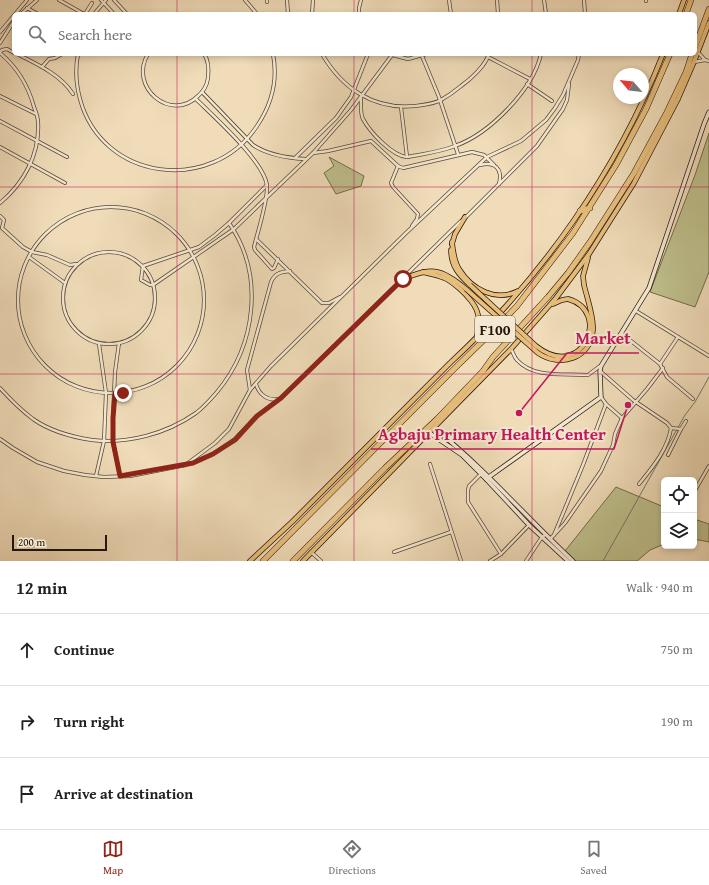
<!DOCTYPE html>
<html lang="en">
<head>
<meta charset="utf-8">
<style>
	body { margin:0; font-family:"Gentium Book Plus",serif; background:#f6f6f6; color:#202124 }
	.controls { position:absolute; right:12px; bottom:12px; display:grid; overflow:hidden; border-radius:6px; box-shadow:0 2px 6px #0003 }
	.controls button { width:36px; height:36px; display:grid; place-items:center; padding:0; border:0; border-bottom:1px solid #e0e0e0; background:#fff; color:#202124; font:20px sans-serif }
	.compass { position:absolute; left:613px; top:68px; width:36px; height:36px; border-radius:50%; background:#fff; box-shadow:0 2px 6px #0003; rotate:298deg }
	.scale { position:absolute; left:12px; bottom:10px; width:95px; box-sizing:border-box; padding-left:4px; border:2px solid #26180d; border-top:0; font-size:11px; line-height:14px; white-space:nowrap; color:#26180d; -webkit-text-stroke:3px #f5e8d2; paint-order:stroke }
	.stop { position:absolute; width:12px; height:12px; margin:-9px; border:3px solid #8f2418; border-radius:50%; background:#fff }
	.stop.end { background:#8f2418; border-color:#fff; box-shadow:0 1px 4px #0008 }
	.list { margin:0; padding:0; list-style:none }
	h2 { display:flex; justify-content:space-between; align-items:center; height:52px; margin:0; padding:0 16px; font-size:17px }
	h2 small { font-size:13px; font-weight:400; color:#757577 }
	.list li { display:grid; grid-template-columns:26px 1fr auto; gap:12px; align-items:center; box-sizing:border-box; height:72px; padding:0 16px; border-top:1px solid #e0e0e0 }
	.list b { display:block; font-size:15px; white-space:nowrap }
	.list em { font-size:13px; font-style:normal; color:#757577 }
	.icon { flex:none; width:22px; height:22px; fill:none; stroke:currentColor; stroke-width:2; stroke-linecap:round; stroke-linejoin:round }
	.map { position:relative; flex:none; width:709px; height:561px; overflow:hidden }
	.search { position:absolute; background:#fff; box-shadow:0 2px 6px #0003; left:12px; right:12px; top:12px; height:44px; display:flex; align-items:center; gap:10px; box-sizing:border-box; padding:0 14px; border-radius:6px; color:#757577; font-size:15px }
	.sheet { height:268px; background:#fff }
	nav { display:flex; justify-content:space-around; align-items:center; box-sizing:border-box; height:56px; border-top:1px solid #e0e0e0; background:#fff; font-size:11px; color:#757577 }
	nav a { display:grid; justify-items:center; gap:2px }
	nav .on { color:#8f2418 }
	.map>svg:first-child { display:block }
</style>
</head>
<body>
<div class="map">
<svg width="709" height="561" viewBox="0 0 709 561">
	<rect width="100%" height="100%" fill="#f0dcb9"/>
	<filter id="stains"><feTurbulence type="fractalNoise" baseFrequency=".005" numOctaves="4"/><feColorMatrix values="0 0 0 0 .2 0 0 0 0 .09 0 0 0 0 .02 0 0 0 .5 -.17"/></filter>
	<radialGradient id="worn" r=".72"><stop offset=".6" stop-color="#630" stop-opacity="0"/><stop offset="1" stop-color="#630" stop-opacity=".3"/></radialGradient>
	<g fill="#bebf8c" stroke="#726c4c">
		<polygon points="709,133 709,272 695,307 650,292 695,175"/>
		<polygon points="329,157 364,176 361,186 336,194 324,173 334,166"/>
		<polygon points="616,487 664,507 664,544 650,550 637,561 576,561 565,551"/>
		<polygon points="694,519 709,524 709,542 694,539"/>
	</g>
	<g fill="none" stroke-linecap="round" stroke-linejoin="round">
		<polyline stroke="#6c7a6e" stroke-width="1" points="603,561 685,415 695,402 709,377"/>
		<defs>
			<g id="street">
				<polyline points="59,0 84,14"/>
				<polyline points="101,0 114,14"/>
				<polyline points="114,0 127,14"/>
				<polyline points="245,0 257,14"/>
				<polyline points="267,0 267,2"/>
				<polyline points="287,0 288,14"/>
				<polyline points="449,0 451,14"/>
				<polyline points="497,0 498,14"/>
				<polyline points="544,0 546,14"/>
				<polyline points="584,0 585,14"/>
				<polyline points="646,0 646,1"/>
				<polyline points="27,8 38,14"/>
				<polyline points="21,14 37,0"/>
				<polyline points="85,14 92,3"/>
				<polyline points="94,14 106,0"/>
				<polyline points="312,14 313,0"/>
				<polyline points="359,14 359,8 361,0"/>
				<polyline points="0,32 27,0"/>
				<polyline points="0,43 14,21"/>
				<polyline points="0,52 2,50 7,49 14,53"/>
				<polyline points="698,52 705,60 709,61"/>
				<path d="M 0,53 C 18,68 28,85 34,107 C 36,112 38,117 38,122 C 40,154 24,183 0,203"/>
				<path d="M 17,54 C 37,64 61,75 73,94"/>
				<polyline points="66,54 67,54"/>
				<path d="M 78,54 C 75,69 76,84 80,99 C 102,181 211,195 257,126 C 272,104 278,80 273,54"/>
				<path d="M 148,54 C 128,87 171,123 198,96 C 204,91 207,85 208,78 C 209,69 209,61 204,54"/>
				<path d="M 322,54 C 342,88 373,110 415,106 C 423,105 434,104 441,100 C 448,96 455,91 461,86 C 471,79 485,66 489,54"/>
				<polyline points="389,54 408,59 426,54"/>
				<polyline points="422,56 439,97 458,154"/>
				<polyline points="488,57 530,79"/>
				<polyline points="694,62 705,60"/>
				<polyline points="42,67 49,59 55,58 62,54"/>
				<polyline points="527,84 552,101"/>
				<path d="M 202,92 L 253,145 C 268,155 287,158 305,159"/>
				<polyline points="0,96 36,114"/>
				<path d="M 361,97 C 361,104 360,113 363,119 C 370,132 392,156 407,157 C 423,154 440,152 455,146 C 489,134 533,90 541,54"/>
				<path d="M 196,99 C 214,117 265,162 267,186 C 268,200 258,231 254,247 L 255,250 L 272,269 L 274,268 L 278,259"/>
				<polyline points="401,107 407,157"/>
				<polyline points="0,121 67,157"/>
				<polyline points="0,147 65,183"/>
				<polyline points="313,153 328,151 371,141 398,166 403,168 472,152 484,155 494,165"/>
				<polyline points="295,158 336,118 351,97 368,54"/>
				<path d="M 480,165 C 495,161 503,169 499,184"/>
				<polyline points="398,166 391,183 393,187 418,214 417,219 412,226"/>
				<polyline points="267,185 229,223 215,235 199,247 143,266 141,280 150,285 153,285 234,229 265,199 313,153 351,110 392,55"/>
				<circle cx="111" cy="300" r="93"/>
				<polyline points="0,216 4,220 2,228 23,247 32,252 47,255 70,265 76,264"/>
				<polyline points="465,218 537,146 563,109 567,100 569,84"/>
				<polyline points="257,240 322,303 329,303 340,297"/>
				<circle cx="109" cy="298" r="46"/>
				<polyline points="29,257 65,283"/>
				<polyline points="636,311 709,356"/>
				<polyline points="621,333 660,364 667,377 693,399"/>
				<polyline points="119,343 115,372 113,418 113,442 120,476"/>
				<path d="M 511,349 C 513,352 514,357 517,360 C 534,379 565,373 588,375 L 600,366"/>
				<polyline points="660,364 678,337"/>
				<path d="M 600,371 L 633,400 L 667,423 L 671,428 C 668,449 652,468 639,484"/>
				<path d="M 256,384 C 259,395 268,401 279,399"/>
				<path d="M 0,388 C 10,399 21,410 33,419 C 50,431 72,437 92,440 C 128,444 166,434 196,413 C 204,407 211,399 217,392 C 256,345 265,275 229,223"/>
				<path d="M 250,390 L 247,370 L 271,282 C 275,273 281,272 290,271"/>
				<polyline points="601,397 606,404 622,418"/>
				<polyline points="671,428 681,429 686,421"/>
				<polyline points="0,439 13,448 37,462 64,471 85,475 104,477 130,476 186,465 213,454 235,439 257,416 281,398 461,221"/>
				<polyline points="668,455 681,429"/>
				<polyline points="188,463 215,443 229,429 250,390 271,366 407,232 487,157 521,141 546,120 555,108 563,95 578,60 579,54"/>
				<polyline points="430,464 461,561"/>
				<polyline points="482,473 469,486 468,490 468,502 501,554"/>
				<polyline points="96,476 104,441 106,393 99,344"/>
				<polyline points="694,492 709,466"/>
				<polyline points="554,535 565,523 601,471 613,445 615,434 622,418 647,389 663,368"/>
				<polyline points="550,539 554,535 583,465 606,404"/>
				<polyline points="311,552 321,561"/>
				<polyline points="394,552 451,532"/>
				<polyline points="490,561 501,554 529,525"/>
				<polyline points="526,561 542,537 545,535"/>
			</g>
			<g id="secondary">
				<path d="M 434,428 C 484,468 526,517 573,561"/>
				<polyline points="428,432 462,455 486,479 529,525 568,561"/>
				<polyline points="486,479 601,397 600,371 601,366 649,288 704,124 709,112"/>
			</g>
			<g id="primary">
				<polyline points="679,14 684,0"/>
				<path d="M 452,242 C 453,252 454,261 459,269 C 472,290 496,302 518,291"/>
				<polyline points="452,244 455,234 465,217"/>
				<path d="M 451,250 C 451,266 459,275 470,285"/>
				<path d="M 423,272 C 430,274 437,275 444,278 C 450,280 455,285 460,289 C 475,303 483,314 477,336"/>
				<path d="M 403,279 C 433,267 441,268 466,289"/>
				<polyline points="584,285 583,276 588,258"/>
				<polyline points="553,304 562,300 568,299"/>
				<path d="M 250,561 L 292,522 L 450,363 C 542,278 617,171 663,54"/>
				<polyline points="303,561 511,349 556,298 589,254 634,183 678,99 694,62 709,23"/>
			</g>
			<g id="highway">
				<polyline points="686,14 691,0"/>
				<polyline points="695,47 709,9"/>
				<polyline points="580,211 590,208"/>
				<polyline points="263,561 455,368 494,330 517,306 573,233 616,165 646,109 670,54"/>
				<polyline points="293,561 385,468 437,419 483,371 493,357 548,297 568,273 590,242 634,173 666,114 686,72 692,54"/>
			</g>
		</defs>
		<use href="#street" stroke="#584938" stroke-width="4"/>
		<use href="#secondary" stroke="#26180d" stroke-width="5"/>
		<use href="#primary" stroke="#26180d" stroke-width="5.5"/>
		<use href="#highway" stroke="#26180d" stroke-width="6"/>
		<use href="#street" stroke="#f5e8d2" stroke-width="2.5"/>
		<use href="#secondary" stroke="#f5e8d2" stroke-width="3.5"/>
		<use href="#primary" stroke="#e8be7c" stroke-width="4"/>
		<use href="#highway" stroke="#e8be7c" stroke-width="5"/>
		<defs>
			<g id="primary-bridge">
				<path d="M 470,285 L 536,346 C 583,383 612,311 568,299"/>
				<path d="M 466,289 L 538,353 C 560,368 591,359 593,330 C 594,317 587,298 584,285"/>
			</g>
		</defs>
		<use href="#primary-bridge" stroke="#26180d" stroke-width="5.5" stroke-linecap="butt"/>
		<use href="#primary-bridge" stroke="#e8be7c" stroke-width="4"/>
	</g>
	<g fill="none" stroke-linecap="round" stroke-linejoin="round">
		<polyline stroke="#8f2418" stroke-width="5" points="123,393 115,393 113,418 113,442 120,476 193,463 213,454 235,440 257,416 281,398 403,279"/>
	</g>
	<path fill="none" stroke="#c2185b" stroke-width="1" stroke-opacity="0.55" d="M 177,0 L 177,14M 354,0 L 354,14M 532,0 L 532,14M 177,54 L 177,561M 354,54 L 354,561M 532,54 L 532,561M 0,187 L 709,187M 0,374 L 709,374"/>
	<g text-anchor="middle" dominant-baseline="central" stroke-width="4" stroke-linejoin="round" paint-order="stroke">
		<rect fill="#f5e8d2" stroke="#645648" stroke-width="1" x="475" y="316" width="40" height="26" rx="3"/>
		<g font-size="15" font-weight="bold" fill="#26180d">
			<text x="495" y="329">F100</text>
		</g>
	</g>
	<path fill="none" stroke="#c2185b" stroke-width="1.5" d="M519 413L567 353H639M628 405L614 449H371"/>
	<g fill="#c2185b" stroke="#f5e8d2" stroke-width="1.5">
		<circle cx="519" cy="413" r="4"/>
		<circle cx="628" cy="405" r="4"/>
	</g>
	<g font-size="17" text-anchor="middle" font-weight="bold" fill="#c2185b" stroke="#f5e8d2" stroke-width="4" stroke-linejoin="round" paint-order="stroke">
		<text x="603" y="344">Market</text>
		<text x="492" y="440">Agbaju Primary Health Center</text>
	</g>
	<rect width="100%" height="100%" filter="url(#stains)"/>
	<rect width="100%" height="100%" fill="url(#worn)"/>
</svg>
<div class="controls">
<button><svg class="icon" aria-label="locate" viewBox="0 0 24 24"><circle cx="12" cy="12" r="6"/><path d="M12 2v4M12 18v4M2 12h4M18 12h4"/></svg></button>
<button><svg class="icon" aria-label="layers" viewBox="0 0 24 24"><path d="M12 4l9 5-9 5-9-5zM3 14l9 5 9-5"/></svg></button>
</div>
<svg class="compass" viewBox="-18 -18 36 36"><path d="M0-13l5 13h-10z" fill="#e53935"/><path d="M0 13l5-13h-10z" fill="#757577"/></svg>
<div class="scale">200 m</div>
<div class="stop" style="left:403px;top:279px"></div>
<div class="stop end" style="left:123px;top:393px"></div>
<div class="search"><svg class="icon" aria-label="search" viewBox="0 0 24 24"><circle cx="10" cy="10" r="6"/><path d="M15 15l6 6"/></svg>Search here</div>
</div>
<section class="sheet">
<h2>12 min<small>Walk · 940 m</small></h2>
<ul class="list">
<li><svg class="icon" aria-label="ahead" viewBox="0 0 24 24"><path d="M12 20V5M6 11l6-6 6 6"/></svg><div><b>Continue</b></div><em>750 m</em></li>
<li><svg class="icon" aria-label="right" viewBox="0 0 24 24"><path d="M7 20v-9h11M14 6l5 5-5 5"/></svg><div><b>Turn right</b></div><em>190 m</em></li>
<li><svg class="icon" aria-label="arrive" viewBox="0 0 24 24"><path d="M6 21V4h12l-3 4 3 4H6"/></svg><div><b>Arrive at destination</b></div></li>
</ul>
</section>
<nav>
<a class="on"><svg class="icon" aria-label="map" viewBox="0 0 24 24"><path d="M3 6l6-2 6 2 6-2v14l-6 2-6-2-6 2zM9 4v14M15 6v14"/></svg>Map</a>
<a><svg class="icon" aria-label="directions" viewBox="0 0 24 24"><path d="M12 3l9 9-9 9-9-9zM9 14v-3h6M13 9l2 2-2 2"/></svg>Directions</a>
<a><svg class="icon" aria-label="saved" viewBox="0 0 24 24"><path d="M7 4h10v16l-5-4-5 4z"/></svg>Saved</a>
</nav>
</body>
</html>
